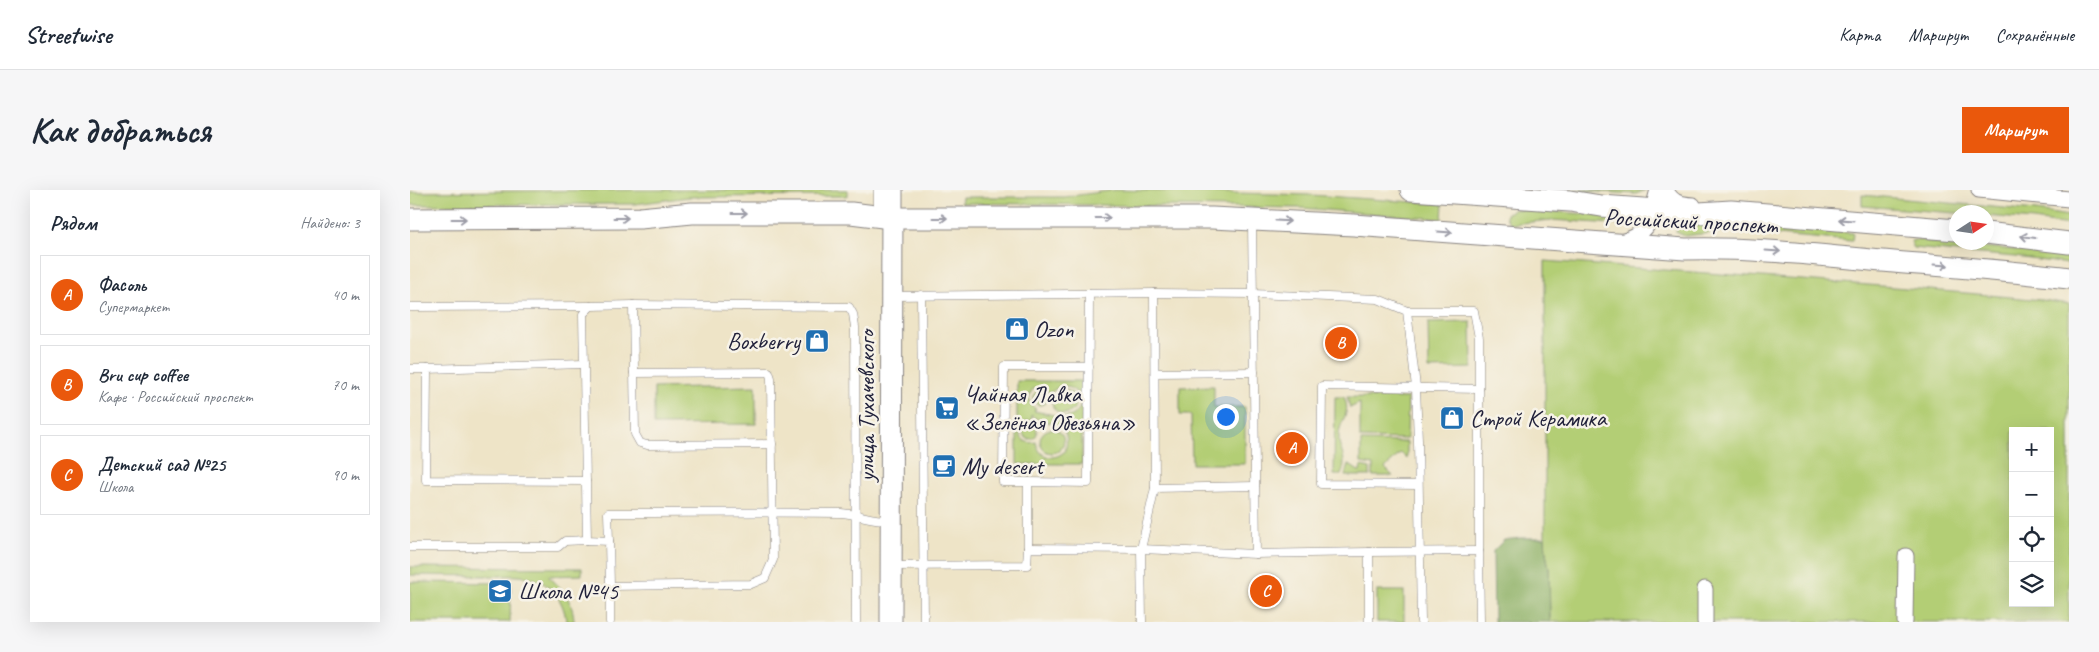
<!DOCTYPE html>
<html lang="ru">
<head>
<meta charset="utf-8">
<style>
	body { margin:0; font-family:Caveat,sans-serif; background:#f6f6f7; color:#1f2937 }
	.controls { position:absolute; right:15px; bottom:15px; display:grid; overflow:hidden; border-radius:0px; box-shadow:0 5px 20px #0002 }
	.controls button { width:45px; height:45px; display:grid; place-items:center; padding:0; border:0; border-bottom:1px solid #e0e1e3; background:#fff; color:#1f2937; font:25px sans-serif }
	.compass { position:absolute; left:1539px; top:15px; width:45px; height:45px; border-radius:50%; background:#fff; box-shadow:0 5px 20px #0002; rotate:78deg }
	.you { position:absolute; left:815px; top:226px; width:18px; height:18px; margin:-12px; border:4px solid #fff; border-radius:50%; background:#1a73e8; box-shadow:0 0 0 8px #1a73e833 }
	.badge { display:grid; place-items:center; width:32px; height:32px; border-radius:50%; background:#ea580c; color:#fff; font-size:16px; font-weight:700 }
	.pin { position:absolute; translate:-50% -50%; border:2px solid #fff; box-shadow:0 1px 5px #0006 }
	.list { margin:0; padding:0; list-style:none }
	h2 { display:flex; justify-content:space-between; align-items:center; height:65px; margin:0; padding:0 20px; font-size:21px }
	h2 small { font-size:16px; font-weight:400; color:#747a83 }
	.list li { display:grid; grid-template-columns:32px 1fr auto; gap:15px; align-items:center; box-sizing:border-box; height:80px; margin:0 10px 10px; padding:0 10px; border:1px solid #e0e1e3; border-radius:0px }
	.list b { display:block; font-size:19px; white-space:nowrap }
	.list p { margin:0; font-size:16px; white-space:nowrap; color:#747a83 }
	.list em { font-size:16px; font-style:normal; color:#747a83 }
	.icon { flex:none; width:28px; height:28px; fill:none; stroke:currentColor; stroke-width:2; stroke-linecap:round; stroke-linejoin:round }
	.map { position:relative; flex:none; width:1659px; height:432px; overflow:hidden; border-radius:0px }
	header { display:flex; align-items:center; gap:30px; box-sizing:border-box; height:70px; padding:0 25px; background:#fff; border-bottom:1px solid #e0e1e3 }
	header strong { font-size:24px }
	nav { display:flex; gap:28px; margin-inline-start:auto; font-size:18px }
	.intro { display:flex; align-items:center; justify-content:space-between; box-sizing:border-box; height:120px; padding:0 30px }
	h1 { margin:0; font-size:35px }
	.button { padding:12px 22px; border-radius:0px; background:#ea580c; color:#fff; font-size:18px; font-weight:700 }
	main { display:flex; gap:30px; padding:0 30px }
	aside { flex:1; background:#fff; border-radius:0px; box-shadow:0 5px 20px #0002 }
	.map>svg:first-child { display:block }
</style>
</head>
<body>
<header>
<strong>Streetwise</strong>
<nav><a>Карта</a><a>Маршрут</a><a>Сохранённые</a></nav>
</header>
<div class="intro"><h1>Как добраться</h1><a class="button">Маршрут</a></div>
<main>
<aside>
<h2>Рядом<small>Найдено: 3</small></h2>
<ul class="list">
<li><span class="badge">A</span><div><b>Фасоль</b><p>Супермаркет</p></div><em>40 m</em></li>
<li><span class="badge">B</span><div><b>Bru cup coffee</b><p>Кафе · Российский проспект</p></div><em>70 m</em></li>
<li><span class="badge">C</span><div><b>Детский сад №25</b><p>Школа</p></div><em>90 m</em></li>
</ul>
</aside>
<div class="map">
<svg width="1659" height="432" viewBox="0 0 1659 432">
	<rect width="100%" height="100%" fill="#f7f3e8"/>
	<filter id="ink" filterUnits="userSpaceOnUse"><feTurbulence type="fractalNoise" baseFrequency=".02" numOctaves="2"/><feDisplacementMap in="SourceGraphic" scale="10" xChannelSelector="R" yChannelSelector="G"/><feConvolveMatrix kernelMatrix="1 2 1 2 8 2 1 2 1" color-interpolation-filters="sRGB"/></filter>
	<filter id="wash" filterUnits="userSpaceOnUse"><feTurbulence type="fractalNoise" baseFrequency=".0096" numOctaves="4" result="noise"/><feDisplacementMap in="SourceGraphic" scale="20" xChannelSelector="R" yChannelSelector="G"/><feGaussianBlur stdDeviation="1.12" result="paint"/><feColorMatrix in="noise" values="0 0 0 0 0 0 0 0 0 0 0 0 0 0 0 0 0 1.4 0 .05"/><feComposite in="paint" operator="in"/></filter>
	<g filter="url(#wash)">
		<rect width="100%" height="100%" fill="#eee4c7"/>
		<g fill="#b3ce75" stroke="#6a7858" fill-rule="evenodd">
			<polygon points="232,0 438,0 438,6 279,7 225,14 0,15 0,2"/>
			<polygon points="705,0 901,5 1033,14 1032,29 891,18 551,13 552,7 654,7"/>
			<polygon points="1153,0 1236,0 1226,4"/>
			<polygon points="1452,5 1626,21 1659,26 1659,35 1623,30 1577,26 1576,22 1546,23 1452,16"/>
			<polygon points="1105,19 1220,27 1224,30 1222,35 1141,30 1101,34 1096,28 1096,24"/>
			<polygon points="1277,31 1443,43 1442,51 1315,41 1275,46 1266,42 1269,33"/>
			<polygon points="1505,50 1606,60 1659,68 1659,74 1605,67 1503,58 1501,51"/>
			<path d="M 1135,71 C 1301,84 1467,94 1632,110 L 1659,114 L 1659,432 L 1140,432 L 1139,379 L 1136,363 L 1135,348 ZM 1603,241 L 1640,241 L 1640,413 L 1603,413 Z"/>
			<polygon points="1061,132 1062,178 1019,179 1018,133"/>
			<path d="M 607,191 L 672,191 L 672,274 L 607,274 ZM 650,196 C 663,195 678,209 667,222 C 662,228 655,227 648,229 L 644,225 L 624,221 L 626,219 C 618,214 617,207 623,199 L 632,197 L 640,203 ZM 621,225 C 629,232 638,231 647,235 C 657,239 659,252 654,262 C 643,271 629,268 626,252 C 607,257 603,231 622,230 Z"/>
			<polygon points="346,196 346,234 244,235 244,198"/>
			<polygon points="804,196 804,217 835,217 835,274 782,274 781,225 770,225 770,197"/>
			<circle cx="654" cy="212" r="12"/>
			<circle cx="630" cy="208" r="7"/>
			<path d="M 925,207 L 934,207 C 942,225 929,230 929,246 C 928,262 939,266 931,285 L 924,285 Z"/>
			<polygon points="937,207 998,208 997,249 950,248 950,213 940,218"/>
			<circle cx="620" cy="242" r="7"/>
			<circle cx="642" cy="251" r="12"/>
			<polygon points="951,251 997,252 997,269 991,263 975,278 983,286 963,286 963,275 951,273"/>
			<polygon points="938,274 950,282 951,276 960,278 960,286 935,286"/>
			<path d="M 0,377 L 172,378 L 172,385 L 138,386 C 152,398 164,412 164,432 L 156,432 C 155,414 144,397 127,390 C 113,384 96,386 81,386 C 54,386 27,385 0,385 Z"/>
			<polygon points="0,392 101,393 100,432 0,432"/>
			<rect x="967" y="401" width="27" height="31"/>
		</g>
		<polygon fill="#8eb166" stroke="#586a50" points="1110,348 1135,348 1136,363 1139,379 1140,432 1084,432 1083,361 1094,350"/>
	</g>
	<g filter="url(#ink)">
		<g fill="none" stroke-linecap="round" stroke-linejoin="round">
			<defs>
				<g id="lane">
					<polyline points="468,25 468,0"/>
					<polyline points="842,31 846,364"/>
					<polyline points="511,105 514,432"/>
					<polyline points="484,106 744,103 843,104 968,109 997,121 1006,197 1008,251 1011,432"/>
					<polyline points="0,117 180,116"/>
					<polyline points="997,121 1064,121 1069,148 1069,361"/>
					<polyline points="174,174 17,179 16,290 176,291"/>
					<polyline points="0,179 17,179"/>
					<polyline points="745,183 844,182"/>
					<polyline points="362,254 237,255 230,253 225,244 223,115 439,117 443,124 445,137 446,432"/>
					<polyline points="618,292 593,292 594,177 679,177"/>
					<polyline points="1008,295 911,294 912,196 1069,199"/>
					<polyline points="745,298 845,296"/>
					<path d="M 199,351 L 198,323 C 276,323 353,322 431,323 C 450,324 463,331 480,330"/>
					<polyline points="0,357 148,357 155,351 177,350"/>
					<polyline points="618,358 618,292 678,293 679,104"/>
					<polyline points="959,362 1069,361 1070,432"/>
					<polyline points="482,376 617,375 618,358 731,359 745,298 744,103"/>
					<polyline points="200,396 199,351 177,350 173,124 181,116 223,115"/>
					<polyline points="200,432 200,396 341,394 355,388 363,370 361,188 359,182 224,183"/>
					<polyline points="732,432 731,359 846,364 959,362 959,432"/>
				</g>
				<g id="street">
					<path d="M 1256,0 C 1262,13 1270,14 1283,15"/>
					<polyline points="1569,0 1659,9"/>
					<path d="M 1210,52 C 1243,44 1240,27 1248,0"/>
					<polyline points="1295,432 1295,399"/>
					<polyline points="1495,432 1496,366"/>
				</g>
				<g id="secondary">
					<polyline points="1001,0 1160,11 1191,16 1289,23 1321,21 1546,40"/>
					<path d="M 0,29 L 230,28 L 282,23 L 441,23 L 481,28 L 802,28 L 944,35 L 1275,59 C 1345,57 1415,66 1484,72 C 1543,77 1601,81 1659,88"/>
					<polyline points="1576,43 1659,53"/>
					<polyline points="481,432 482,0"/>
				</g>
			</defs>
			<use href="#lane" stroke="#888381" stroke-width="9"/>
			<use href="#street" stroke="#888381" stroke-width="17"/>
			<use href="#secondary" stroke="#888381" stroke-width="23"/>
			<use href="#lane" stroke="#fff" stroke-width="8"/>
			<use href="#street" stroke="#fff" stroke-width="15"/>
			<use href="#secondary" stroke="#fff" stroke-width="21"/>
		</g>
		<defs><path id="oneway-shaft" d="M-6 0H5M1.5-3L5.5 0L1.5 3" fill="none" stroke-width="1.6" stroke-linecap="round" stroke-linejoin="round" transform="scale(1.25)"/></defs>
		<g stroke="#9c9ca7">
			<use href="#oneway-shaft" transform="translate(330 23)"/>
			<use href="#oneway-shaft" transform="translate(211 28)"/>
			<use href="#oneway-shaft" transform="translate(530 28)"/>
			<use href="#oneway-shaft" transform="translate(693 28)"/>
			<use href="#oneway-shaft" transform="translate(49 29)"/>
			<use href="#oneway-shaft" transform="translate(1436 30) rotate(-176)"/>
			<use href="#oneway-shaft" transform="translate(873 31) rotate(3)"/>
			<use href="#oneway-shaft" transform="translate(1035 42) rotate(4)"/>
			<use href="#oneway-shaft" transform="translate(1618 47) rotate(-172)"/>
			<use href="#oneway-shaft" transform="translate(1363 61) rotate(4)"/>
			<use href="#oneway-shaft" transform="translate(1531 75) rotate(4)"/>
		</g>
	</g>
	<defs>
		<symbol id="shop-square" viewBox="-11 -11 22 22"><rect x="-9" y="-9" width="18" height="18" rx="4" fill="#1f6fb2" stroke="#f7f3e8"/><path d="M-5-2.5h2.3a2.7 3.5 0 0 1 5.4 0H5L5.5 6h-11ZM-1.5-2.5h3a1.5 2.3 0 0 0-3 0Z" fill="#fff"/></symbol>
		<symbol id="supermarket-square" viewBox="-11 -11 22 22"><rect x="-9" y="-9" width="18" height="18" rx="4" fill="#1f6fb2" stroke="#f7f3e8"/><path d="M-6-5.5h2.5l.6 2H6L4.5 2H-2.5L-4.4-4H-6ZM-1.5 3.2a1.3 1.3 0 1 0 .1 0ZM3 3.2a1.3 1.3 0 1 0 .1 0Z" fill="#fff"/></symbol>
		<symbol id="cafe-square" viewBox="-11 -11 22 22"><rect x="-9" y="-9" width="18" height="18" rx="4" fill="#1f6fb2" stroke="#f7f3e8"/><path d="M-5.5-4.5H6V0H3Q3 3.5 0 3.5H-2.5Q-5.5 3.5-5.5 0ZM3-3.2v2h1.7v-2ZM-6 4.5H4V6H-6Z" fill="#fff"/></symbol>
		<symbol id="school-square" viewBox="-11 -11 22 22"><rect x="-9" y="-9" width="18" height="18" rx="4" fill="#1f6fb2" stroke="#f7f3e8"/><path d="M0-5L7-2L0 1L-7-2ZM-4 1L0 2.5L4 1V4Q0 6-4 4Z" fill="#fff"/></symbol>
	</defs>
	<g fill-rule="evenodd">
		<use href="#shop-square" x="593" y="125" width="28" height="28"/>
		<use href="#shop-square" x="393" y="137" width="28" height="28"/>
		<use href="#supermarket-square" x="523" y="204" width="28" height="28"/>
		<use href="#shop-square" x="1028" y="214" width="28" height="28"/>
		<use href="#cafe-square" x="520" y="262" width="28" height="28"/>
		<use href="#school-square" x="76" y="387" width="28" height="28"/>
	</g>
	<g text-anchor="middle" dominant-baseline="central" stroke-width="5" stroke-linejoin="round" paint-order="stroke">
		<g font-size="24" fill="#22223b" stroke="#f7f3e8">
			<text transform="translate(1281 31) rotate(3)">Российский проспект</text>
			<text transform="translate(456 216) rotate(-90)">улица Тухачевского</text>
		</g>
		<g font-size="24" fill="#22223b" stroke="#f7f3e8" text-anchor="start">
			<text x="624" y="139">Ozon</text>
			<text x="390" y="151" text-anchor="end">Boxberry</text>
			<text x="554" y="204">Чайная Лавка<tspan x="554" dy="28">«Зелёная Обезьяна»</tspan></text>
			<text x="1060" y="228">Строй Керамика</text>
			<text x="552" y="276">My desert</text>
			<text x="108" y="401">Школа №45</text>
		</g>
	</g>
</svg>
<div class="controls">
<button>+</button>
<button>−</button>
<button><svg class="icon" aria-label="locate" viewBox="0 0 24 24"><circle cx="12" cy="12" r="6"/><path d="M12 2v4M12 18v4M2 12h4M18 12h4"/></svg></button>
<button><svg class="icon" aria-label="layers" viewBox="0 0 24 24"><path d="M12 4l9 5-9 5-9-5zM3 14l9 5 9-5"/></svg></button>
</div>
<svg class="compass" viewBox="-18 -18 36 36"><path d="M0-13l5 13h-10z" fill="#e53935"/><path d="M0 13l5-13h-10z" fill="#747a83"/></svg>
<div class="you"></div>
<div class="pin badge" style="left:882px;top:258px">A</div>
<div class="pin badge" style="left:931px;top:153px">B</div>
<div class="pin badge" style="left:856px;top:401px">C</div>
</div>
</main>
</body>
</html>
